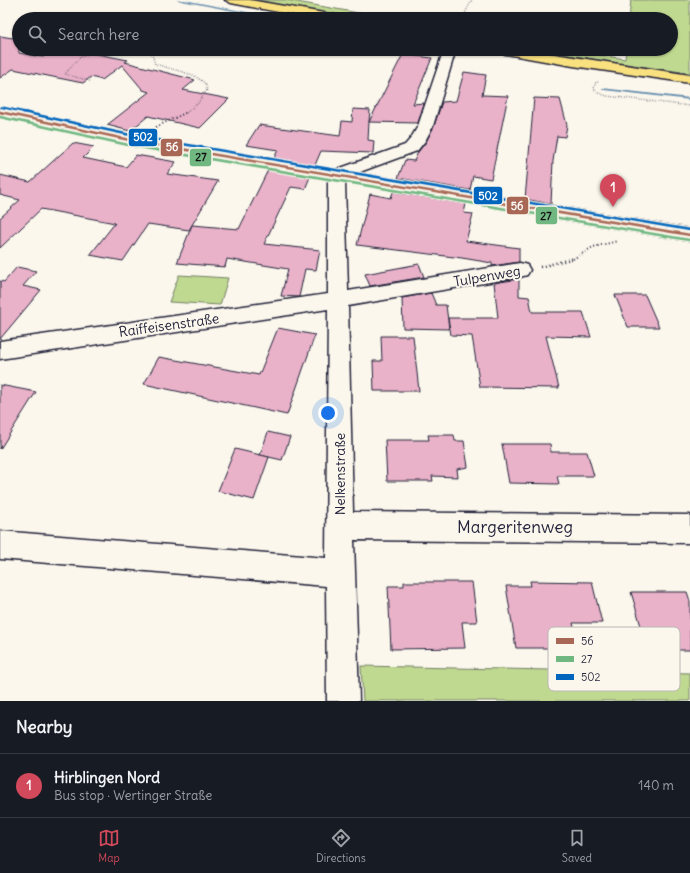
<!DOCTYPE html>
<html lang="en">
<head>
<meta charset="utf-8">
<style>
	body { margin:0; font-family:Delius,sans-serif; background:#20242c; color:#f1f3f6 }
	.you { position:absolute; left:328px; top:413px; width:14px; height:14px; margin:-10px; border:3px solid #fff; border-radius:50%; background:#1a73e8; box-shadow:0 0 0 6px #1a73e833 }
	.badge { display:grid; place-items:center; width:26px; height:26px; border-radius:50%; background:#d1495b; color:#fff; font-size:13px; font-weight:700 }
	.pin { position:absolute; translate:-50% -33px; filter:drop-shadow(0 1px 2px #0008) }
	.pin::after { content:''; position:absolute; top:21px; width:14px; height:12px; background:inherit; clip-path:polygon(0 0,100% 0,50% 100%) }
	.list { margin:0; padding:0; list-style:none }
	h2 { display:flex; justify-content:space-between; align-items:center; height:52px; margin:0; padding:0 16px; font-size:17px }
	h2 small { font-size:13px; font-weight:400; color:#9ea1a6 }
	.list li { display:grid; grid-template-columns:26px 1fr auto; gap:12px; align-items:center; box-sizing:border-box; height:64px; padding:0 16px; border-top:1px solid #363941 }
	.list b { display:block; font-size:15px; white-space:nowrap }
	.list p { margin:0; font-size:13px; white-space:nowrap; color:#9ea1a6 }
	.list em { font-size:13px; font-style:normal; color:#9ea1a6 }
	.icon { flex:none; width:22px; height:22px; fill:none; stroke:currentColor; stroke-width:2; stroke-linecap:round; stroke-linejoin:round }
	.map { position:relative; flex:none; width:690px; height:701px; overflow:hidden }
	.search { position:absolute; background:#171b24; box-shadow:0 1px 3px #0004; left:12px; right:12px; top:12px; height:44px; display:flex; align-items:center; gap:10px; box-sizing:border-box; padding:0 14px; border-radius:22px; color:#9ea1a6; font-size:15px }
	.sheet { height:116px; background:#171b24 }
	nav { display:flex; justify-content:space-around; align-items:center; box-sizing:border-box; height:56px; border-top:1px solid #363941; background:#171b24; font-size:11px; color:#9ea1a6 }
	nav a { display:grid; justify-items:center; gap:2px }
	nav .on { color:#d1495b }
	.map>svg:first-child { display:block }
</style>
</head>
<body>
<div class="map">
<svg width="690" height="701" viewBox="0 0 690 701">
	<rect width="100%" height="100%" fill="#fbf7ec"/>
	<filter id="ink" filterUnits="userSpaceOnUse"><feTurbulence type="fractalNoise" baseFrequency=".025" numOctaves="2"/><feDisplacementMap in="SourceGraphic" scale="8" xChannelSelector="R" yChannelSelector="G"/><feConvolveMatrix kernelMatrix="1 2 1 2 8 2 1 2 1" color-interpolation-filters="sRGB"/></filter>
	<g filter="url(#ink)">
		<g fill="#c0d990" stroke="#717e66">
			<polygon points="250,0 286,0 392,19 358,19"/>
			<polygon points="631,0 690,0 690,73 624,64 529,49 564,49 625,59 626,49 671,49 671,19 629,19"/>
			<polygon points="179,275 228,278 220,305 169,302"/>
			<polygon points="361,666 690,673 690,701 363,701"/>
		</g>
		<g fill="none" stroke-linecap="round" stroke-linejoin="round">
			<g fill="#6b90b0" fill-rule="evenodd">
				<polygon points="176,0 184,0 262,15 260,16"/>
				<polygon points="602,88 690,98 690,100 604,90 602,90"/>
			</g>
		</g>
		<g fill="#e9b2c9" stroke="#22223b">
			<polygon points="0,36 19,39 19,53 43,57 54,49 71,49 128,60 125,62 195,80 183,90 229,99 200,128 148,116 130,131 107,125 149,92 143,90 122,65 102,80 91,77 83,83 13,69 0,78"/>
			<polygon points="403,54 432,58 413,104 424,103 418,123 369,122 368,140 374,141 373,153 321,151 315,165 274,158 278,150 246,145 259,125 340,136 342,121 352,122 353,109 370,110 369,122"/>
			<polygon points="464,72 486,75 482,95 508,96 491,179 473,176 470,190 398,178 405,160 414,161 418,152 426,142 434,126 442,102 456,101"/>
			<polygon points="534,98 560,99 567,125 565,137 557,136 553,161 551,204 525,199"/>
			<polygon points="73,143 94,147 83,158 126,167 136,155 176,162 167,174 218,181 189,230 148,224 123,261 90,255 115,223 41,209 0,248 0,218 20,200 0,195 0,175 30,182"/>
			<polygon points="268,170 310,177 305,189 291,187 264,244 320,250 316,270 305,269 299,297 281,296 288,269 227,259 225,267 177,263 192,225 239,229"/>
			<polygon points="393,192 466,204 464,213 473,214 466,241 519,248 519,262 492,266 492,263 462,258 357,245 370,194 391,198"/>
			<polygon points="419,264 424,277 370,286 365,274"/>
			<polygon points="17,267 36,271 23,286 41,290 0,339 0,281 4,282"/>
			<polygon points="519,279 519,296 529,297 532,312 583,312 591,337 546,336 559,388 480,387 472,336 451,335 448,318 498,318 494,283"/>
			<polygon points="431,293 436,305 446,305 449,329 403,328 402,298"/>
			<polygon points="615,295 645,295 659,327 628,327"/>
			<polygon points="278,328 315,335 287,415 144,384 159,357 259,375"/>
			<polygon points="381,336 413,336 419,391 374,391 373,361 382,361"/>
			<polygon points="0,385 36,392 0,449"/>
			<polygon points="268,432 290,437 282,460 260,455"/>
			<polygon points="428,435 454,435 455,441 464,441 468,467 457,469 458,477 432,476 433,481 387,481 385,440 429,440"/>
			<polygon points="502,444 550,444 551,452 587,452 594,476 557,476 559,484 509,483"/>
			<polygon points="235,449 269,457 254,500 218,491"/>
			<polygon points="530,581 592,582 602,623 573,623 579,648 516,648 506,586 531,586"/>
			<polygon points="404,582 472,582 477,622 462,622 465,648 391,649 388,586 404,586"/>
			<polygon points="631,592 687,592 690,601 690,650 648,650"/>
		</g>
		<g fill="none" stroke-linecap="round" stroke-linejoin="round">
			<defs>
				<polygon id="minor" points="444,49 456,49 433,126 425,141 417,151 357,173 690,229 690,241 345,182 348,291 520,263 527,265 530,270 527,275 520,277 348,306 353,512 690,515 690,543 354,540 359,701 327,701 326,586 0,559 0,531 326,558 328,309 0,359 0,341 328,294 328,179 134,146 0,116 0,108 134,136 335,170 405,145 411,138 418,126"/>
				<g id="major">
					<polygon points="225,0 250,0 335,15 339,16 341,19 316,19 231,3"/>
					<polygon points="494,49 522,49 690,75 690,83 573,66 500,53 495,52"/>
				</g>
			</defs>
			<use href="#minor" stroke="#22223b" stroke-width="3"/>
			<use href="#major" stroke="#22223b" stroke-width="3"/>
			<g stroke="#22223b" stroke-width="1.5" stroke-dasharray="0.5 2" stroke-linecap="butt">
				<polyline points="351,13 386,19"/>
				<polyline points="462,19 472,0"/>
				<polyline points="146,49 152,54 155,64 193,75 205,83 207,90 198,103 186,113"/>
				<polyline points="466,51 483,54"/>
				<polyline points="90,81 65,74 79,58 97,49"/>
				<polyline points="598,82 595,83 594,89 598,93 607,96 690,106"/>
			</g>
			<g stroke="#22223b" stroke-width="2" stroke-dasharray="1 2.5" stroke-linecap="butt">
				<polyline points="156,127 187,112"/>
				<polyline points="573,259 593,247 618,241"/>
			</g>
			<polyline stroke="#22223b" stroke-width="2.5" stroke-dasharray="1 3" stroke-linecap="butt" points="540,267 575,258"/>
			<use href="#minor" fill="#fbf7ec" fill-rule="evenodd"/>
			<use href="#major" fill="#fae180" fill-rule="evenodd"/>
			<defs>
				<polyline id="bus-1-far1" points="0,112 3,113"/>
				<polyline id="bus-1" points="0,112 134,141 690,235"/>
				<polyline id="bus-2" points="0,117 133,146 689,240"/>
				<polyline id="bus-3-far1" points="1,107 28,113"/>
				<polyline id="bus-3" points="23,112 135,136 690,230"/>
			</defs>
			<use href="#bus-1-far1" stroke="#fbf7ec" stroke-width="4"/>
			<use href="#bus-1" stroke="#fbf7ec" stroke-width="5"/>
			<use href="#bus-2" stroke="#fbf7ec" stroke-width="5"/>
			<use href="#bus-3-far1" stroke="#fbf7ec" stroke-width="4"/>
			<use href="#bus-3" stroke="#fbf7ec" stroke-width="5"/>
			<use href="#bus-1-far1" stroke="#a96855" stroke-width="2"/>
			<use href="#bus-1" stroke="#a96855" stroke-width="2.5"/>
			<use href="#bus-2" stroke="#70b782" stroke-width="2.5"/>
			<use href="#bus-3-far1" stroke="#0065bd" stroke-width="2"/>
			<use href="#bus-3" stroke="#0065bd" stroke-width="2.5"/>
		</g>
	</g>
	<g text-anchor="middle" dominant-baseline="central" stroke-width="4" stroke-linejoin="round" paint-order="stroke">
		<g font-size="14" fill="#22223b" stroke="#fbf7ec">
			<text transform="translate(487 276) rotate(-10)">Tulpenweg</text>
			<text transform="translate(169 325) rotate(-8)">Raiffeisenstraße</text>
			<text transform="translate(340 474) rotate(-90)">Nelkenstraße</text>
		</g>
		<g font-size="17" fill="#22223b" stroke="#fbf7ec">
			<text x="515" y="527">Margeritenweg</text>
		</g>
	</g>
	<rect x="548" y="627" width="132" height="64" rx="6" fill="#fbf7ec" stroke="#bab7b7" stroke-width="1"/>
	<rect x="556" y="638" width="18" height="6" fill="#a96855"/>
	<rect x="556" y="656" width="18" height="6" fill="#70b782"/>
	<rect x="556" y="674" width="18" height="6" fill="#0065bd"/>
	<g font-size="11" fill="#22223b">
		<text x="581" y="645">56</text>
		<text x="581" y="663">27</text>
		<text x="581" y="681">502</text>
	</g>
	<g stroke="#fbf7ec" stroke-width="1.5">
		<rect x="128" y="128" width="30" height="19" rx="4" fill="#0065bd"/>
		<rect x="160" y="138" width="23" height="19" rx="4" fill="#a96855"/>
		<rect x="189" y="148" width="23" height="19" rx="4" fill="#70b782"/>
		<rect x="473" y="186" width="30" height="19" rx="4" fill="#0065bd"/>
		<rect x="506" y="196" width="23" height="19" rx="4" fill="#a96855"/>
		<rect x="535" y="206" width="23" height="19" rx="4" fill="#70b782"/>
	</g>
	<g font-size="11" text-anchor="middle" font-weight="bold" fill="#fff">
		<text x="143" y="141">502</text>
		<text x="172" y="151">56</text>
		<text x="488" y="200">502</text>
		<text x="517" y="210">56</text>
	</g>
	<g font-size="11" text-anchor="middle" font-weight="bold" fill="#111">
		<text x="201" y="161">27</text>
		<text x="546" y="220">27</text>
	</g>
</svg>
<div class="you"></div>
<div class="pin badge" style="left:613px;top:207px">1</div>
<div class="search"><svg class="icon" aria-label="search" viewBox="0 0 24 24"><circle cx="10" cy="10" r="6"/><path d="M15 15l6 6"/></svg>Search here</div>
</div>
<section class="sheet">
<h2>Nearby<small></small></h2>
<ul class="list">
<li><span class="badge">1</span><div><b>Hirblingen Nord</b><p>Bus stop · Wertinger Straße</p></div><em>140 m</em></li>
</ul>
</section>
<nav>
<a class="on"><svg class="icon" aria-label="map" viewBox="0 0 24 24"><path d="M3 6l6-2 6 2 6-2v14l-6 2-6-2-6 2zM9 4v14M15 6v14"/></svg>Map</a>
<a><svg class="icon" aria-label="directions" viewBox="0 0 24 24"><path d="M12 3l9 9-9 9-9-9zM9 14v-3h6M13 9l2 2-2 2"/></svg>Directions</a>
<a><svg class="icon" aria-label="saved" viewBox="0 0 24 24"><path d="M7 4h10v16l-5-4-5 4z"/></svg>Saved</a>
</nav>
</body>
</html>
